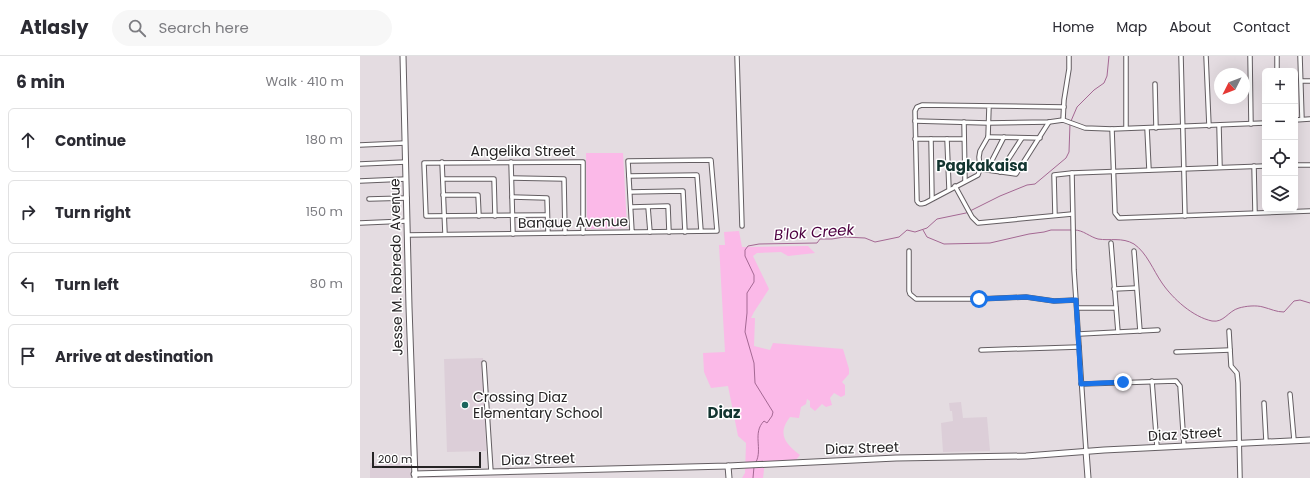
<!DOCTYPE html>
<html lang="en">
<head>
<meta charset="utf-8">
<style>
	body { margin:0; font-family:Poppins,sans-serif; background:#f7f7f7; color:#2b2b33 }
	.controls { position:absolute; right:12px; top:12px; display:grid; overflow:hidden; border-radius:6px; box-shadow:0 4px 16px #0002 }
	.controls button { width:36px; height:36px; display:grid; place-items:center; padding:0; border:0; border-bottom:1px solid #e1e1e2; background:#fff; color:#2b2b33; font:20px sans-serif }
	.compass { position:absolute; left:854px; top:12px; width:36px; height:36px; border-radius:50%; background:#fff; box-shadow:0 4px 16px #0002; rotate:228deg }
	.scale { position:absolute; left:12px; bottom:10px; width:109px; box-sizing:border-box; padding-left:4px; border:2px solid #252324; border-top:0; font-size:11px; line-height:14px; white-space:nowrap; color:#252324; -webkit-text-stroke:3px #fff; paint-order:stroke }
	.stop { position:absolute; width:12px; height:12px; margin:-9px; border:3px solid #1a73e8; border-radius:50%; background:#fff }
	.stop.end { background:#1a73e8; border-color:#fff; box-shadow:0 1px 4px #0008 }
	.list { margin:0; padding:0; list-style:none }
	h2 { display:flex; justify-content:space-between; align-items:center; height:52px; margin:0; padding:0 16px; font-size:17px }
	h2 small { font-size:13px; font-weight:400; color:#7c7c81 }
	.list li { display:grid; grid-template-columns:26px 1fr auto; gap:12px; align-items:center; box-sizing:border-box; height:64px; margin:0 8px 8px; padding:0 8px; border:1px solid #e1e1e2; border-radius:6px }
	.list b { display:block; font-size:15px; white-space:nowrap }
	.list em { font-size:13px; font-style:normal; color:#7c7c81 }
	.icon { flex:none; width:22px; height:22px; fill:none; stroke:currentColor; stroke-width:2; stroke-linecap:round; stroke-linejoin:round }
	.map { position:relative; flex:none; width:950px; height:422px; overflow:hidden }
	header { display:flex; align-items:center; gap:24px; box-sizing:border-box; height:56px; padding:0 20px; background:#fff; border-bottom:1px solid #e1e1e2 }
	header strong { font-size:19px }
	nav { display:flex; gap:22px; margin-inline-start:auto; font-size:14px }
	.search { width:280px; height:36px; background:#f7f7f7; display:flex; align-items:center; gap:10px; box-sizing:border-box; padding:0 14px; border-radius:22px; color:#7c7c81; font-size:15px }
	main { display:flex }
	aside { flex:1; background:#fff }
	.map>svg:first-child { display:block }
</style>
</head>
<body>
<header>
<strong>Atlasly</strong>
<div class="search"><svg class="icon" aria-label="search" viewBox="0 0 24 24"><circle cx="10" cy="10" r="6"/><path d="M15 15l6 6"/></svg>Search here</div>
<nav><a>Home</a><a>Map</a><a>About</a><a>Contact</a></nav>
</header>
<main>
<aside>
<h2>6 min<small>Walk · 410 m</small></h2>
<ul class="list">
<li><svg class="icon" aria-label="ahead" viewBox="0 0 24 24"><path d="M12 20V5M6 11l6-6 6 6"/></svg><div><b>Continue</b></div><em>180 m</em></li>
<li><svg class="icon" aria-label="right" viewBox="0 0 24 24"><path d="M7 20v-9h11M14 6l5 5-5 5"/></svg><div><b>Turn right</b></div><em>150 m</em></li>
<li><svg class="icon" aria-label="left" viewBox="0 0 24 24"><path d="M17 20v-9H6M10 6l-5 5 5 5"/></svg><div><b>Turn left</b></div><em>80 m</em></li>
<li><svg class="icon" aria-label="arrive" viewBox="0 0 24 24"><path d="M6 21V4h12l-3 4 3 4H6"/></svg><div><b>Arrive at destination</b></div></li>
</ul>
</aside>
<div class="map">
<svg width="950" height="422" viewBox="0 0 950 422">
	<rect width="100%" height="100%" fill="#e4dce1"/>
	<g fill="#dcced8">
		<polygon points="123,302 126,395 87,396 84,303"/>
		<polygon points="601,346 603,362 627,361 630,395 583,396 581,367 593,365 592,355 590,355 589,347"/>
		<polygon points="50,405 51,422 10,422 10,407"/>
	</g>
	<g fill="#fbb9e8">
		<polygon points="226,97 263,97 267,172 227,173"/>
		<path d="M 379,175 L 382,191 L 448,190 L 455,197 L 428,200 L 421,196 L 397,197 L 393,200 L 409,233 L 394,256 L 391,262 L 395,262 L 394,290 L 410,294 L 413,287 L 483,293 L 489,313 L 489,318 L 482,326 L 485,329 L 485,339 L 481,341 L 474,337 L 470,342 L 472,349 L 466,351 L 462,348 L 455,355 L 450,351 L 450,345 L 447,343 L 446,348 L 441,351 L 439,362 L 430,361 C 417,378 425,387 440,399 L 435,405 L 405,405 L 403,422 L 382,422 L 385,417 L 386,387 L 378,380 L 368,330 L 351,332 L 344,316 L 343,297 L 365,296 L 359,189 L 365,189 L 364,176 Z"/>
	</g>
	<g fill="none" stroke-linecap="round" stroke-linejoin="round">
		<g stroke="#a46893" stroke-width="1">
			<polyline points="711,65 717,51 734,34 744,27 747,20 749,0"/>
			<polyline points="563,174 567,181 584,188 630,187 669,178 684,176 691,174 712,174"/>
			<path d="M 715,174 C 723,174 730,181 738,183 C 750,185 762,181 774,188 C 787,197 793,214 802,227 C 813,243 833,261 852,265 C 864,267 868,255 879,252 C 886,250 896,249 903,251 C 911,253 916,256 924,256 L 934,245 L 940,244 L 950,247"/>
			<path d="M 396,406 C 403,393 392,377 404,365 L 407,367 L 412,360 L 413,356 L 395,327 L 394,307 L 385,276 L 387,257 L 387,237 L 394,226 L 394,219 L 385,200 L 385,194 L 388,190 L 399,188 L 457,187 L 460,183 L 472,183 L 484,181 L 505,182 L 515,186 L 539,181 L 547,174 L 555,176 L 567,172 L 577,163 L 606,157 L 640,140 L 667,129 L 675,128 L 706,102 L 709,96 L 710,68"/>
			<polyline points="393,422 394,411"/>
		</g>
		<defs>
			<g id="street">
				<polyline points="377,0 382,170"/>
				<polyline points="766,0 766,72"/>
				<polyline points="821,0 825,160"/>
				<polyline points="846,0 849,70"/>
				<polyline points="890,0 891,68"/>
				<polyline points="917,0 917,15"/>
				<polyline points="940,0 942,63"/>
				<polyline points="942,25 950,25"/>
				<polyline points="795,28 796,72"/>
				<path d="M 629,51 L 628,81 L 620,95 L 619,101 L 620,113 L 618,119 L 565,147 C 561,148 559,149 557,145 L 555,55 L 557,51 L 562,49 L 704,51"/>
				<polyline points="703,64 704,44 709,13 709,0"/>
				<polyline points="935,64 950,63"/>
				<polyline points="555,65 628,67 689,66 703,64 725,72 752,73 905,67"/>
				<polyline points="604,66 605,125"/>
				<polyline points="859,70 860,111"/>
				<polyline points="787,72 789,114"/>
				<polyline points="752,73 755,157 759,162 950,155"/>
				<polyline points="628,81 680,82"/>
				<polyline points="555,83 604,83"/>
				<polyline points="571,83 572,142"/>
				<polyline points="587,83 589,133"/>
				<polyline points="0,89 45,87"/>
				<polyline points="82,106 85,178"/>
				<polyline points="151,106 153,178"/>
				<polyline points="0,108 46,106"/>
				<polyline points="935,109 950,109"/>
				<polyline points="894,110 895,156"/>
				<polyline points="620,113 656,118 689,66"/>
				<polyline points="627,114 644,81"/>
				<polyline points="640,116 662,82"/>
				<polyline points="712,117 714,214 726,395"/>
				<polyline points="269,120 337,119 341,175"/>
				<polyline points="152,122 204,123 205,177"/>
				<polyline points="83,123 134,123 135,160"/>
				<polyline points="0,125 46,123"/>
				<polyline points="595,130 612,161 618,167 712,158"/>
				<polyline points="270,136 323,135 325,176"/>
				<polyline points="83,139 118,139 119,160"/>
				<polyline points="152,141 187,142 188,177"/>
				<polyline points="9,143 47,142"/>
				<polyline points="271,151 308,150 309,176"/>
				<polyline points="288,151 290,176"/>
				<polyline points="187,159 66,160 64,107 223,106 223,177"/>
				<polyline points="695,159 694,119 712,117 905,110"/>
				<polyline points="0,167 47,165"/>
				<path d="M 47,179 C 150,178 254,176 357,175 L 351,104 L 268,105 L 272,176"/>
				<polyline points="751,187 758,276"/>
				<polyline points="549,195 549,235 550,238 556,243 619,243 666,241 694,245 716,244"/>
				<polyline points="774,195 780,275"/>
				<polyline points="754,233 776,232"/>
				<polyline points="717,252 756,252"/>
				<polyline points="869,275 871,310 877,317 878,327 880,422"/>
				<polyline points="719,278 798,274"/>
				<polyline points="621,294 719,291"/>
				<polyline points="816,296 870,294"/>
				<polyline points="124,307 131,416"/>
				<polyline points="792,325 797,391"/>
				<polyline points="721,328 816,325 820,330 824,390"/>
				<polyline points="930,338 934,384"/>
				<polyline points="904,347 906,385"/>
			</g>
			<g id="secondary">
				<polyline points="43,0 49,251 55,422"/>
				<polyline points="726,395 728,422"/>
				<polyline points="368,410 369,422"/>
				<polyline points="54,418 368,410 536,402 666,400 744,394 950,384"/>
			</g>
		</defs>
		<use href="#street" stroke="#645e62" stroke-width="5.5"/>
		<use href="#secondary" stroke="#645e62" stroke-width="7"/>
		<use href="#street" stroke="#fff" stroke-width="3.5"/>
		<use href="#secondary" stroke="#fff" stroke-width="5"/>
	</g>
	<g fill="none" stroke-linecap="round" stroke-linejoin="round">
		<polyline stroke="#1a73e8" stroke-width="5" points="619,243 666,241 694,245 716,244 721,328 763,326"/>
	</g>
	<circle fill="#1b655c" stroke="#fff" stroke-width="1.5" cx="105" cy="349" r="4"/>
	<g text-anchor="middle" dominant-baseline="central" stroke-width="3" stroke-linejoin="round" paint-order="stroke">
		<g font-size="14" fill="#252324" stroke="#fff">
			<text x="163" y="95">Angelika Street</text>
			<text transform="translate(213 166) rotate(-1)">Banaue Avenue</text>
			<text transform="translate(36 211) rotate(-91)">Jesse M. Robredo Avenue</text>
			<text transform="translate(825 378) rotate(-3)">Diaz Street</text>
			<text transform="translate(502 392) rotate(-2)">Diaz Street</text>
			<text transform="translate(178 403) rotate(-2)">Diaz Street</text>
		</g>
		<g font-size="14" fill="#252324" stroke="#fff" text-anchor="start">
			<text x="113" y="341">Crossing Diaz<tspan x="113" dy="16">Elementary School</tspan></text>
		</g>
		<g font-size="15" font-weight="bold" fill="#133530" stroke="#fff">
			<text x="622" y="109">Pagkakaisa</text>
			<text x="364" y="356">Diaz</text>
		</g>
		<g font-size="15" font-style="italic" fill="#4e0141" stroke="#fff">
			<text transform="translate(454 176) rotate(-4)">B'lok Creek</text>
		</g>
	</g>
</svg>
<div class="controls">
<button>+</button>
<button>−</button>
<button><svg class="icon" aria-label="locate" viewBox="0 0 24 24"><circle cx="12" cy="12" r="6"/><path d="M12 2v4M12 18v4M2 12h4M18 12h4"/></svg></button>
<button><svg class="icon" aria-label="layers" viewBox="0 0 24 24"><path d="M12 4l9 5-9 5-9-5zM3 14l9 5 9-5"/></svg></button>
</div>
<svg class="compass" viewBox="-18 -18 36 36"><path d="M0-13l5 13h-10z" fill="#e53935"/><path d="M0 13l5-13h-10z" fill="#7c7c81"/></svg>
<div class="scale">200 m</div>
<div class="stop" style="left:619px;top:243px"></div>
<div class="stop end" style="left:763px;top:326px"></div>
</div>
</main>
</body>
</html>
